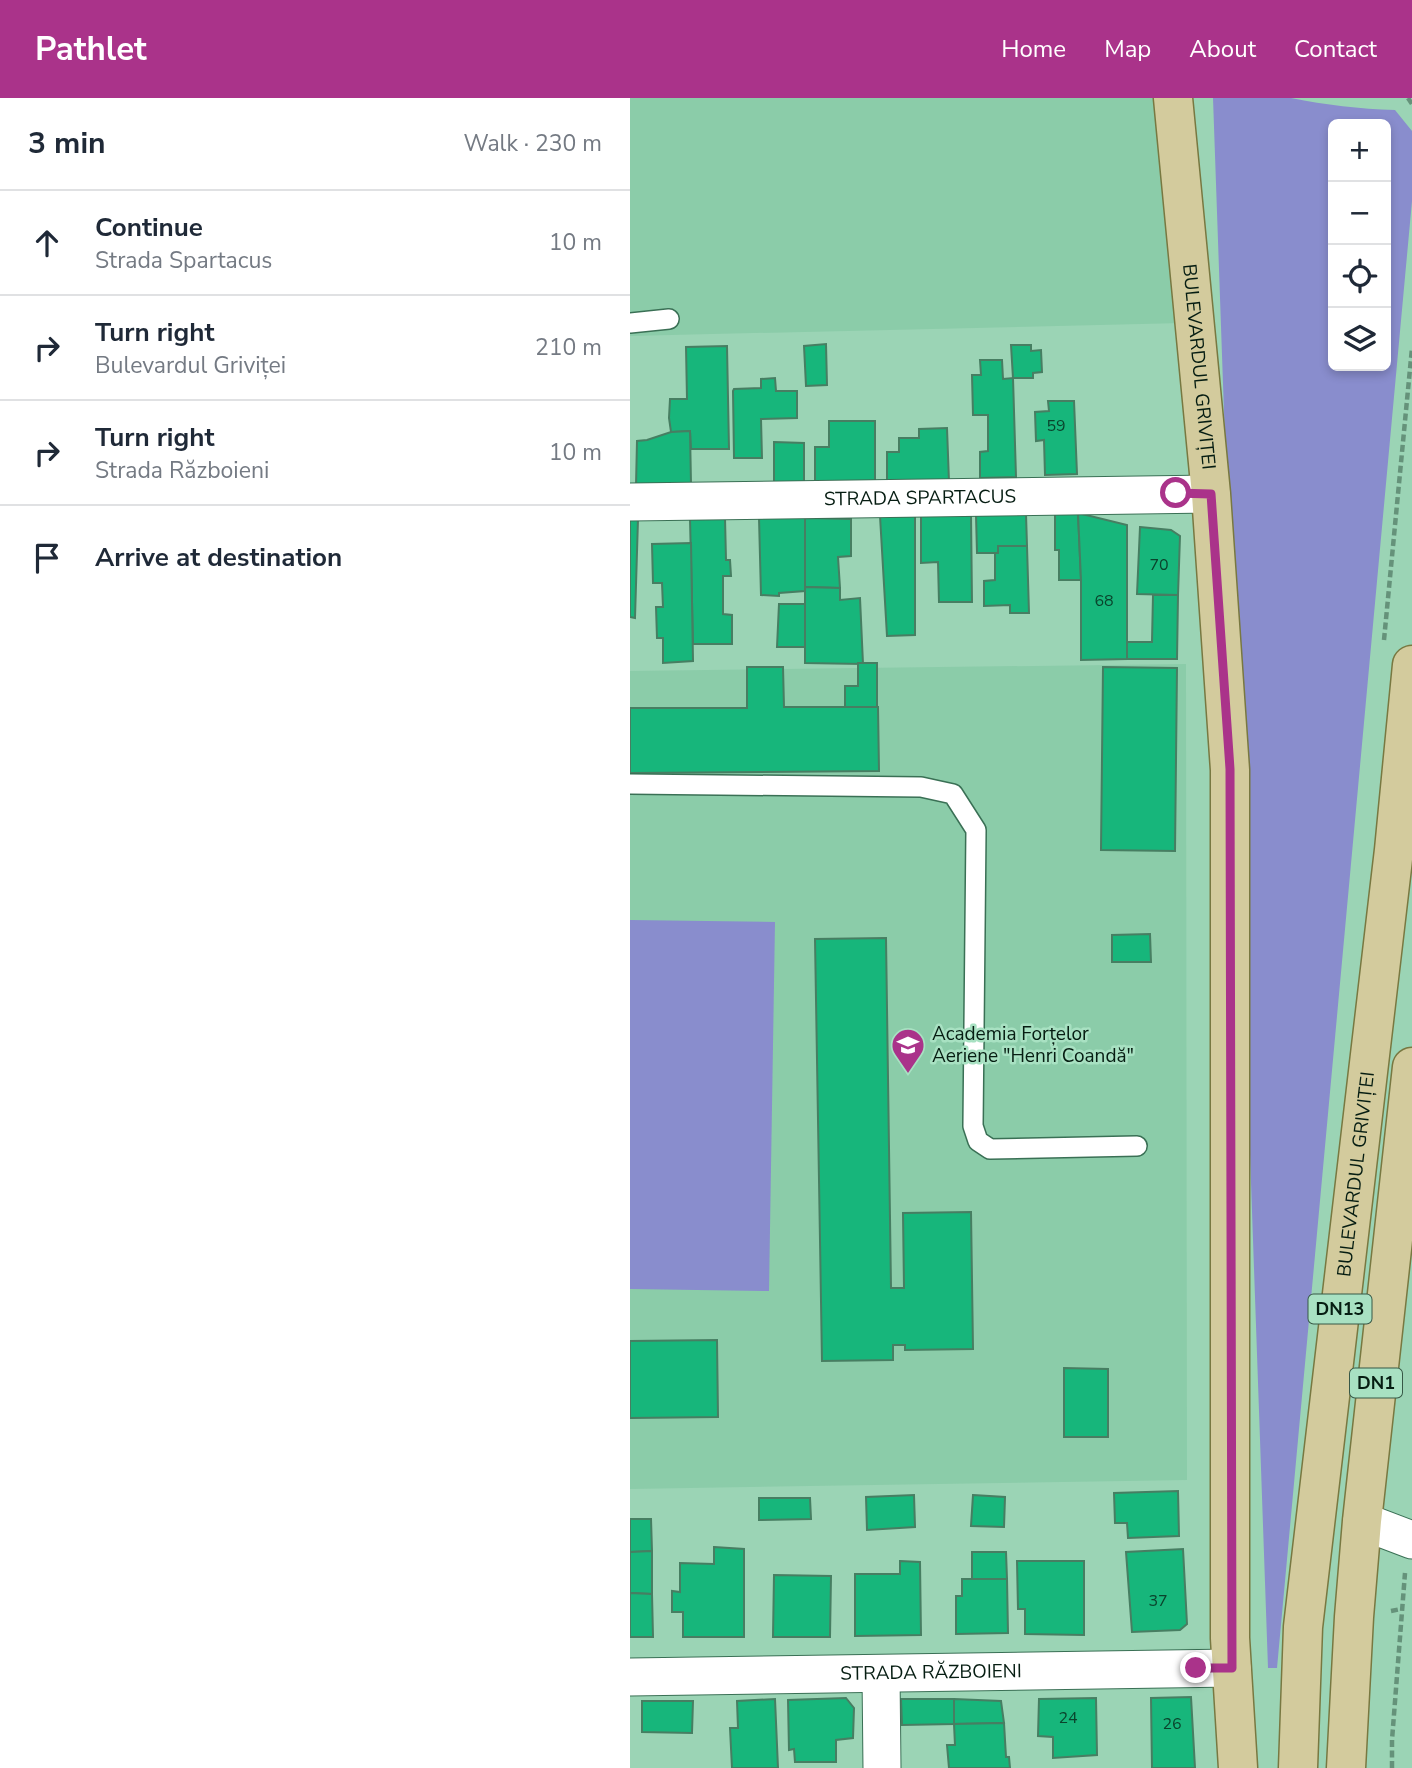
<!DOCTYPE html>
<html lang="en">
<head>
<meta charset="utf-8">
<style>
	body { margin:0; font-family:"Nunito Sans",sans-serif; background:#f6f6f7; color:#1f2937 }
	.controls { position:absolute; right:21px; top:21px; display:grid; overflow:hidden; border-radius:10px; box-shadow:0 4px 10px #0003 }
	.controls button { width:63px; height:63px; display:grid; place-items:center; padding:0; border:0; border-bottom:2px solid #e0e1e3; background:#fff; color:#1f2937; font:35px sans-serif }
	.stop { position:absolute; width:21px; height:21px; margin:-16px; border:5px solid #aa338a; border-radius:50%; background:#fff }
	.stop.end { background:#aa338a; border-color:#fff; box-shadow:0 2px 7px #0008 }
	.list { margin:0; padding:0; list-style:none }
	h2 { display:flex; justify-content:space-between; align-items:center; height:91px; margin:0; padding:0 28px; font-size:30px }
	h2 small { font-size:23px; font-weight:400; color:#747a83 }
	.list li { display:grid; grid-template-columns:46px 1fr auto; gap:21px; align-items:center; box-sizing:border-box; height:105px; padding:0 28px; border-top:2px solid #e0e1e3 }
	.list b { display:block; font-size:26px; white-space:nowrap }
	.list p { margin:0; font-size:23px; white-space:nowrap; color:#747a83 }
	.list em { font-size:23px; font-style:normal; color:#747a83 }
	.icon { flex:none; width:38px; height:38px; fill:none; stroke:currentColor; stroke-width:2; stroke-linecap:round; stroke-linejoin:round }
	.map { position:relative; flex:none; width:782px; height:1670px; overflow:hidden }
	header { display:flex; align-items:center; gap:42px; box-sizing:border-box; height:98px; padding:0 35px; background:#aa338a; color:#fff }
	header strong { font-size:33px }
	nav { display:flex; gap:38px; margin-inline-start:auto; font-size:24px }
	main { display:flex }
	aside { flex:1; background:#fff }
	.map>svg:first-child { display:block }
</style>
</head>
<body>
<header>
<strong>Pathlet</strong>
<nav><a>Home</a><a>Map</a><a>About</a><a>Contact</a></nav>
</header>
<main>
<aside>
<h2>3 min<small>Walk · 230 m</small></h2>
<ul class="list">
<li><svg class="icon" aria-label="ahead" viewBox="0 0 24 24"><path d="M12 20V5M6 11l6-6 6 6"/></svg><div><b>Continue</b><p>Strada Spartacus</p></div><em>10 m</em></li>
<li><svg class="icon" aria-label="right" viewBox="0 0 24 24"><path d="M7 20v-9h11M14 6l5 5-5 5"/></svg><div><b>Turn right</b><p>Bulevardul Griviței</p></div><em>210 m</em></li>
<li><svg class="icon" aria-label="right" viewBox="0 0 24 24"><path d="M7 20v-9h11M14 6l5 5-5 5"/></svg><div><b>Turn right</b><p>Strada Războieni</p></div><em>10 m</em></li>
<li><svg class="icon" aria-label="arrive" viewBox="0 0 24 24"><path d="M6 21V4h12l-3 4 3 4H6"/></svg><div><b>Arrive at destination</b></div></li>
</ul>
</aside>
<div class="map">
<svg width="782" height="1670" viewBox="0 0 782 1670">
	<rect width="100%" height="100%" fill="#9bd4b5"/>
	<g fill="#8bcca9">
		<polygon points="0,0 547,0 553,225 0,238"/>
		<polygon points="556,566 557,1382 0,1391 0,573"/>
	</g>
	<g fill="#898dcd" fill-rule="evenodd">
		<path d="M 583,0 C 606,0 638,0 661,0 C 696,7 729,11 765,12 L 782,33 L 782,103 L 647,1570 L 638,1570 ZM 703,26 L 756,26 L 756,268 L 703,268 Z"/>
		<polygon points="0,822 145,824 139,1193 0,1191"/>
	</g>
	<g fill="#17b67b" stroke="#477e62" stroke-width="2">
		<polygon points="196,246 197,287 176,288 174,248"/>
		<polygon points="381,247 401,247 401,253 411,252 412,274 403,275 403,280 383,280"/>
		<polygon points="97,248 99,351 61,351 60,333 41,334 39,320 40,301 57,301 56,249"/>
		<polygon points="350,262 372,262 373,281 383,280 386,379 350,380 350,354 358,353 358,317 343,317 342,277 351,277"/>
		<polygon points="145,280 146,293 167,293 167,320 131,321 132,360 104,360 103,293 104,291 131,290 131,281"/>
		<polygon points="418,303 444,303 447,376 415,377 414,342 406,343 405,314 419,313"/>
		<polygon points="199,323 245,323 245,389 185,389 185,349 199,349"/>
		<polygon points="317,330 319,384 257,386 257,354 269,354 269,340 289,340 289,331"/>
		<polygon points="60,333 61,386 6,388 7,343 17,342 41,334"/>
		<polygon points="144,344 174,345 174,387 144,387"/>
		<polygon points="448,415 451,482 429,482 429,452 425,452 425,416"/>
		<polygon points="448,415 497,427 497,561 451,562 451,482"/>
		<polygon points="341,416 342,504 309,504 308,464 291,465 291,417"/>
		<polygon points="396,416 397,448 368,448 368,455 347,455 346,417"/>
		<polygon points="285,417 285,537 257,538 250,418"/>
		<polygon points="95,420 96,462 100,462 101,478 93,478 93,516 102,517 102,546 63,546 60,421"/>
		<polygon points="129,420 175,420 175,493 149,495 149,498 131,497"/>
		<polygon points="175,420 221,421 221,458 208,459 210,490 175,489"/>
		<polygon points="0,421 8,421 5,520 0,519"/>
		<polygon points="510,429 541,432 550,438 548,497 507,496"/>
		<polygon points="61,445 63,563 33,565 33,540 27,540 26,509 33,509 32,485 23,485 22,446"/>
		<polygon points="368,448 397,448 399,515 380,515 380,507 354,508 354,483 365,482 365,455 368,455"/>
		<polygon points="175,489 210,490 210,502 230,500 233,566 175,565"/>
		<polygon points="523,497 548,497 547,561 497,561 497,544 522,544"/>
		<polygon points="149,506 175,506 175,549 147,549"/>
		<polygon points="228,565 247,565 247,609 215,609 215,588 228,588"/>
		<polygon points="117,569 153,569 154,609 248,609 249,673 0,675 0,610 117,610"/>
		<polygon points="473,569 547,570 545,753 471,752"/>
		<polygon points="520,836 521,864 482,864 482,837"/>
		<polygon points="256,840 261,1190 274,1190 273,1115 341,1114 343,1251 275,1252 275,1247 263,1247 263,1262 192,1263 185,841"/>
		<polygon points="87,1242 88,1319 0,1320 0,1243"/>
		<polygon points="434,1270 478,1271 478,1339 434,1339"/>
		<polygon points="548,1393 549,1438 498,1440 497,1425 485,1425 484,1395"/>
		<polygon points="284,1397 285,1429 237,1432 236,1399"/>
		<polygon points="343,1397 375,1399 374,1429 341,1428"/>
		<polygon points="129,1400 180,1400 181,1421 129,1422"/>
		<polygon points="0,1421 21,1421 22,1453 0,1454"/>
		<polygon points="84,1449 114,1451 114,1539 53,1539 53,1514 42,1514 42,1493 50,1494 50,1465 84,1466"/>
		<polygon points="553,1451 557,1526 550,1532 502,1534 496,1454"/>
		<polygon points="22,1453 22,1496 0,1495 0,1454"/>
		<polygon points="342,1454 376,1454 377,1481 342,1482"/>
		<polygon points="270,1463 290,1464 291,1537 225,1538 225,1476 270,1476"/>
		<polygon points="387,1463 454,1463 454,1537 395,1536 395,1511 388,1511"/>
		<polygon points="144,1477 201,1478 200,1539 143,1539"/>
		<polygon points="332,1481 377,1481 378,1535 326,1536 326,1498 332,1498"/>
		<polygon points="0,1495 22,1496 23,1539 0,1539"/>
		<polygon points="561,1599 565,1670 522,1670 521,1600"/>
		<polygon points="216,1600 224,1610 223,1640 206,1642 206,1664 165,1664 164,1651 159,1652 158,1602"/>
		<polygon points="466,1600 467,1657 423,1660 423,1639 408,1638 409,1601"/>
		<polygon points="145,1601 148,1670 102,1670 100,1630 108,1630 107,1603"/>
		<polygon points="271,1601 324,1601 324,1626 272,1627"/>
		<polygon points="324,1601 371,1603 374,1625 324,1626"/>
		<polygon points="12,1603 63,1603 62,1635 12,1634"/>
		<polygon points="374,1625 376,1659 379,1659 380,1670 319,1670 317,1647 325,1647 324,1626"/>
	</g>
	<g fill="none" stroke-linecap="round" stroke-linejoin="round">
		<defs>
			<g id="service">
				<polyline points="0,225 39,221"/>
				<polyline points="0,686 291,689 323,696 346,732 343,1028 348,1043 360,1051 507,1048"/>
			</g>
			<g id="minor">
				<path id="s1" d="M 0,404 L 581,396"/>
				<polyline points="732,1423 782,1442"/>
				<polyline points="251,1576 252,1670"/>
				<path id="s2" d="M 0,1579 L 602,1570"/>
			</g>
			<g id="primary">
				<path id="s3" d="M 543,0 L 581,396 L 600,672 L 600,1540 L 608,1670"/>
				<path id="s4" d="M 668,1670 L 673,1529 L 764,752 L 782,567"/>
				<polyline points="716,1670 724,1519 732,1423 782,969"/>
			</g>
		</defs>
		<use href="#service" stroke="#3a7055" stroke-width="22"/>
		<use href="#minor" stroke="#3a7055" stroke-width="39"/>
		<use href="#primary" stroke="#787841" stroke-width="41"/>
		<g stroke="#65927a" stroke-width="4.5" stroke-dasharray="7 3.5" stroke-linecap="butt">
			<polyline points="778,0 782,6"/>
			<polyline points="754,542 782,250"/>
			<polyline points="761,1513 771,1511"/>
			<polyline points="762,1670 762,1642 775,1475"/>
		</g>
		<use href="#service" stroke="#fff" stroke-width="19"/>
		<use href="#minor" stroke="#fff" stroke-width="37"/>
		<use href="#primary" stroke="#d3cb9d" stroke-width="38"/>
	</g>
	<g fill="none" stroke-linecap="round" stroke-linejoin="round">
		<polyline stroke="#aa338a" stroke-width="9" points="546,395 581,396 600,671 602,1570 566,1570"/>
	</g>
	<defs>
		<symbol id="school-pin" viewBox="-11 -11 22 30"><path d="M0 17L-7.5 6A9.5 9.5 0 1 1 7.5 6Z" fill="#aa338a" stroke="#a8e1c2"/><path d="M0-5L7-2L0 1L-7-2ZM-4 1L0 2.5L4 1V4Q0 6-4 4Z" fill="#fff"/></symbol>
	</defs>
	<g fill-rule="evenodd">
		<use href="#school-pin" x="259" y="928" width="38" height="52"/>
	</g>
	<g text-anchor="middle" dominant-baseline="central" stroke-width="5" stroke-linejoin="round" paint-order="stroke">
		<g font-size="16" fill="#0a432c">
			<text x="426" y="328">59</text>
			<text x="529" y="467">70</text>
			<text x="474" y="503">68</text>
			<text x="528" y="1503">37</text>
			<text x="438" y="1620">24</text>
			<text x="542" y="1626">26</text>
		</g>
		<g fill="#a8e1c2" stroke="#375847" stroke-width="2">
			<rect x="678.5" y="1196.5" width="63" height="29" rx="5"/>
			<rect x="720" y="1270.5" width="52" height="29" rx="5"/>
		</g>
		<g font-size="18" font-weight="bold" fill="#061d12">
			<text x="710" y="1211">DN13</text>
			<text x="746" y="1285">DN1</text>
		</g>
		<g font-size="19" fill="#061d12" stroke="#a8e1c2">
			<text stroke="none"><textPath href="#s3" startOffset="270">BULEVARDUL GRIVIȚEI</textPath></text>
			<text stroke="none"><textPath href="#s1" startOffset="290">STRADA SPARTACUS</textPath></text>
			<text stroke="none"><textPath href="#s4" startOffset="597">BULEVARDUL GRIVIȚEI</textPath></text>
			<text stroke="none"><textPath href="#s2" startOffset="301">STRADA RĂZBOIENI</textPath></text>
		</g>
		<g font-size="19" fill="#061d12" stroke="#a8e1c2" text-anchor="start">
			<text x="302" y="936">Academia Forțelor<tspan x="302" dy="22">Aeriene "Henri Coandă"</tspan></text>
		</g>
	</g>
</svg>
<div class="controls">
<button>+</button>
<button>−</button>
<button><svg class="icon" aria-label="locate" viewBox="0 0 24 24"><circle cx="12" cy="12" r="6"/><path d="M12 2v4M12 18v4M2 12h4M18 12h4"/></svg></button>
<button><svg class="icon" aria-label="layers" viewBox="0 0 24 24"><path d="M12 4l9 5-9 5-9-5zM3 14l9 5 9-5"/></svg></button>
</div>
<div class="stop" style="left:546px;top:395px"></div>
<div class="stop end" style="left:566px;top:1570px"></div>
</div>
</main>
</body>
</html>
